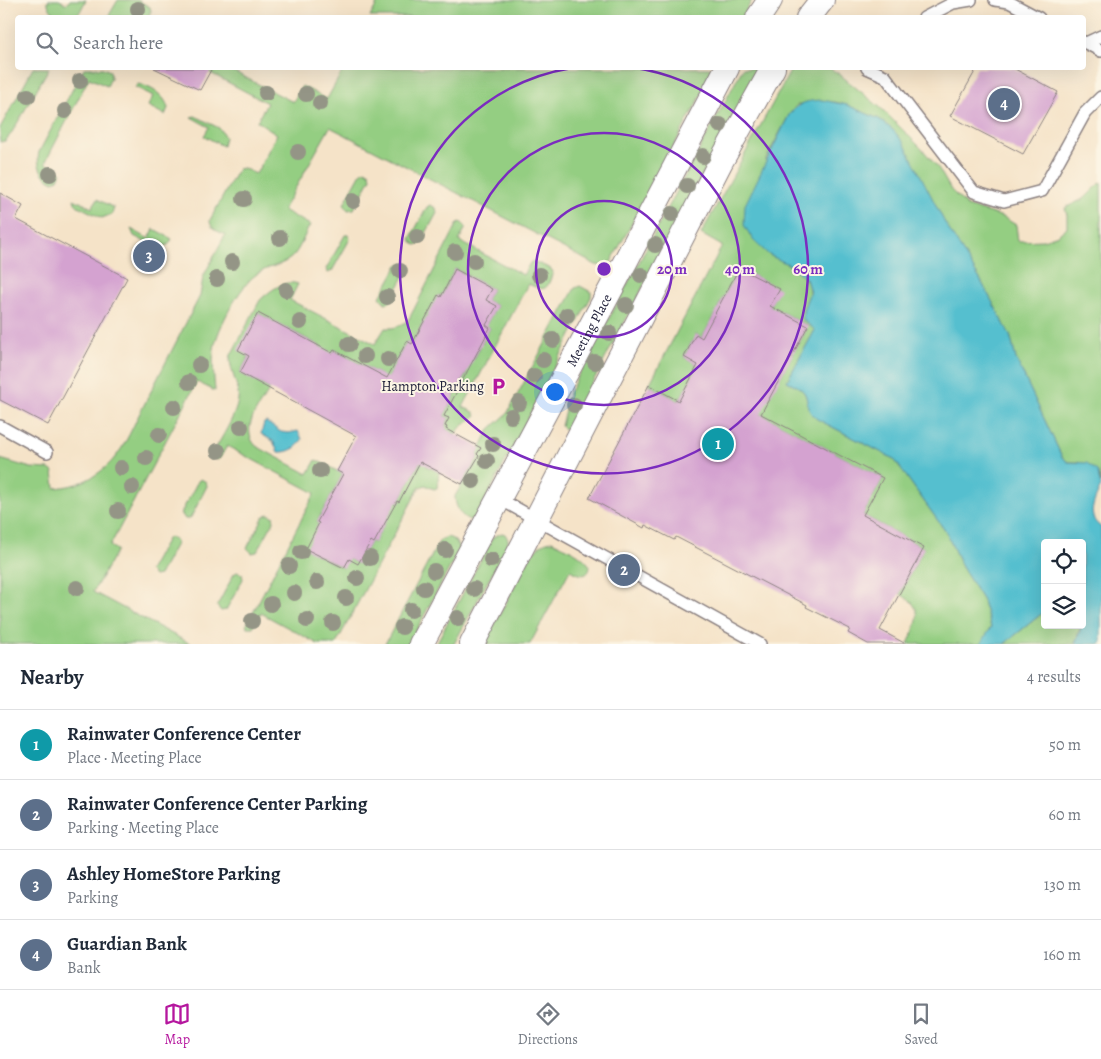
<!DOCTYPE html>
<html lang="en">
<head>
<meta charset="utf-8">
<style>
	body { margin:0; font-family:Alegreya,serif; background:#f2f2f3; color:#1f2937 }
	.controls { position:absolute; right:15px; bottom:15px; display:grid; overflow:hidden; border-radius:5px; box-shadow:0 5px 20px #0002 }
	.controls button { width:45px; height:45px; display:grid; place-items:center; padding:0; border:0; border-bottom:1px solid #e0e1e3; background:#fff; color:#1f2937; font:25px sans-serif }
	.you { position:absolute; left:554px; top:391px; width:18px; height:18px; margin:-12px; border:4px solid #fff; border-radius:50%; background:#1a73e8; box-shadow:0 0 0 8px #1a73e833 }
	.badge { display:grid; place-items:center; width:32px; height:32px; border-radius:50%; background:#b5179e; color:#fff; font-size:16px; font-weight:700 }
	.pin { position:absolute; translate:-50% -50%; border:2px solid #fff; box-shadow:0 1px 5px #0006 }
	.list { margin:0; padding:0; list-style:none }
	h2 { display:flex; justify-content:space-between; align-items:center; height:65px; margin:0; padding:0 20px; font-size:21px }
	h2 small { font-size:16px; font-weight:400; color:#747a83 }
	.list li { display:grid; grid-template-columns:32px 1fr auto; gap:15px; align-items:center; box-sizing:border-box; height:70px; padding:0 20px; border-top:1px solid #e0e1e3 }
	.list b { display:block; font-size:19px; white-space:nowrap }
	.list p { margin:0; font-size:16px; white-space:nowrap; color:#747a83 }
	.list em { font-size:16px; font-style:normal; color:#747a83 }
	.icon { flex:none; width:28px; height:28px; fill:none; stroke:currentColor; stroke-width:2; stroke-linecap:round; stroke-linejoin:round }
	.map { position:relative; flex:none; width:1101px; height:644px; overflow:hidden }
	.search { position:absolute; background:#fff; box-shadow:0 5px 20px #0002; left:15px; right:15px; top:15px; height:55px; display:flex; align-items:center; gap:12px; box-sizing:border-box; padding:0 18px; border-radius:5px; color:#747a83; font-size:19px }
	.sheet { height:345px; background:#fff }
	nav { display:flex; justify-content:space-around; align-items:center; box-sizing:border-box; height:70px; border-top:1px solid #e0e1e3; background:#fff; font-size:14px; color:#747a83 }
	nav a { display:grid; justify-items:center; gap:2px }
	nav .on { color:#b5179e }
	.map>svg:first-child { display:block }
</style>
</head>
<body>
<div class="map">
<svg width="1101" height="644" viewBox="0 0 1101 644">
	<rect width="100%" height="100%" fill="#fcf5e5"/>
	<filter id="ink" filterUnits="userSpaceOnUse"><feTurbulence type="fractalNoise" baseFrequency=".02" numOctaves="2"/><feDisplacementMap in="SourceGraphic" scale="10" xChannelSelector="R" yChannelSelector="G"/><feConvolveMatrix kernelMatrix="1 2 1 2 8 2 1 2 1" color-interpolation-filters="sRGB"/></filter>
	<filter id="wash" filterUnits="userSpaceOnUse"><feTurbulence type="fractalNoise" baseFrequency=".0096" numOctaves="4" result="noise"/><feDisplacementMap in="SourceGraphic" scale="20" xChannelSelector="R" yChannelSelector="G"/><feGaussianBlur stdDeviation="1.12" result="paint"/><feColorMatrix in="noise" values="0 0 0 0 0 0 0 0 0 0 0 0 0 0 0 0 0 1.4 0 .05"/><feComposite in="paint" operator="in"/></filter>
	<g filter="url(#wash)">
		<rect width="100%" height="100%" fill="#f5e3c8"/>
		<g fill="#94ce82" stroke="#5b785e">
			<path d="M 48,0 L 59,0 L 67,4 L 70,0 L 86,0 C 83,5 80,14 75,17 C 64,22 46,12 48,0 Z"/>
			<polygon points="118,0 137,0 150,7 151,11 148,17 108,17"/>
			<polygon points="379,0 752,0 742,18 370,17"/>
			<polygon points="33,68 49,68 11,134 5,141 0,142 0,128"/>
			<path d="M 84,68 L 103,68 L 110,71 L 111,78 L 107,86 L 89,78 L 45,163 L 61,172 L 58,179 L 54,182 C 42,178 36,164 39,152 Z"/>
			<path d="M 201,68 L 227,68 L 293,102 L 302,86 L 327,99 L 344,68 L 716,68 L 611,262 L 602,266 L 596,265 L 330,127 L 283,210 L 310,225 C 304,235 299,254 288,260 C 279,266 267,267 257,274 C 240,285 217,329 214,349 C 212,363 214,377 215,391 L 197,382 L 110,546 L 117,550 L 93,592 L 191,644 L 0,644 L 0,459 L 31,468 L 49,469 L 53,472 L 55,488 C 78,486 96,478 112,461 C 126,446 134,423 144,405 C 163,368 181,332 200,296 L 203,277 L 225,235 C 218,231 210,229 210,220 L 238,169 L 243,168 L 256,174 L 277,134 L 257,121 L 267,103 Z"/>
			<polygon points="743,68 759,68 570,425 564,429 561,426 562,422 569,393"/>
			<path d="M 792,68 L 829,68 L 838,73 L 882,109 L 923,150 L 939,169 L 951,190 L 967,206 L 1003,217 L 1016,225 L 1018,241 L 1043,240 L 1058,235 L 1067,227 L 1067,215 L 1065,208 L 1085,198 L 1101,182 L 1101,483 L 1097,471 L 1078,462 L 1068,462 L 1062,457 L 1016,359 L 1010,335 L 981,281 L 946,225 L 894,131 L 879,119 L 847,105 L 835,102 L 797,105 L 789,115 L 766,159 L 769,255 C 784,262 808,271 809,291 C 810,297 805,305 803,310 L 815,330 L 787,381 C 792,383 798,386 802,390 C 811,400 802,407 817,419 L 894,459 L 946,532 L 962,567 L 983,601 L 991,627 L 981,644 L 908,644 C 918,620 926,609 900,594 L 924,548 L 863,515 L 883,478 L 751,409 L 768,400 L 808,326 L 770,306 L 779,289 L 739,268 L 702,338 L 696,334 L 684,357 L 698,365 L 679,401 L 649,385 L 722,246 L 701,234 Z"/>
			<path d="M 138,84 C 151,87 165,95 168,108 L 165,115 L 148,106 L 153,96 L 135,87 Z"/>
			<polygon points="195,116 219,128 225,137 223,146 204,136 209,127 191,117"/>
			<polygon points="365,170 370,173 371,178 354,209 348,210 344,204 361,173"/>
			<polygon points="74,199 92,208 97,199 114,208 112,214 102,218 78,206 75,203"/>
			<polygon points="430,205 436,208 437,213 420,244 415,245 410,239 427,207"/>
			<path d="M 461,222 L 466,227 L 459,241 L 523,275 L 530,263 L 533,261 L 551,269 L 553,272 C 546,292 546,291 528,284 L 463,407 L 474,412 L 476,416 L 461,427 L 455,434 L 446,429 L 445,426 L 449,418 L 444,416 L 467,373 L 461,369 L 474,359 L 490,328 L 486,325 L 497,306 L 486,300 L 492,289 L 455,269 L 444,291 L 443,297 L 439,295 L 412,344 L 407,341 L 384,384 L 381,375 L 334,350 L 331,356 L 320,346 L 258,313 L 249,356 L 240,373 L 270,389 C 260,406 239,428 256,446 L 308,474 L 316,460 L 343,474 L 317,522 L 321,524 L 307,549 L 343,568 L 349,559 L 358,564 L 371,541 L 374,543 L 390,513 L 393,499 L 399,502 L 422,458 L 429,461 L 426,466 L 439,472 L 437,488 L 434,489 L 425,485 L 419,488 L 336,644 L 318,644 L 261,613 L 253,627 L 247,627 L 246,626 L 315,493 L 227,446 L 220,458 L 217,460 L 213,457 L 213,453 C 221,438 241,409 238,392 C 236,380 230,370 230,357 L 260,300 C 270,291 284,279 298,284 L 290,300 L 375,344 L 385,328 C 396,329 402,325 409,319 L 458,223 Z"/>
			<polygon points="131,229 149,239 154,229 172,239 168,245 157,248 134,236"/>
			<polygon points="345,235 348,235 350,239 332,271 328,273 326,269"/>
			<polygon points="401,264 406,266 407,271 390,302 385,303 380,297 398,265"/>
			<path d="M 580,286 L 591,292 L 591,297 L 477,516 L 470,520 C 460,517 455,506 455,496 L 479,456 L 477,454 L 490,429 L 507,414 L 575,288 Z"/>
			<polygon points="201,479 206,482 207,486 190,519 185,519 181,513 198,481"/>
			<polygon points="268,514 273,516 274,521 257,552 252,553 247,548 264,516"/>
			<polygon points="502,533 505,534 508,539 508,544 454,644 436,644 493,537"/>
			<polygon points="170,537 175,539 176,544 159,575 154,576 149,571 167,539"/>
			<path d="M 447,537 C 455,539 457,542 459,550 L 409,644 L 385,644 L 440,540 Z"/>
			<path d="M 552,541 C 566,548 581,553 590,566 C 588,580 579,574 570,570 L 530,644 L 484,644 L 531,555 C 538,547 542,542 552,541 Z"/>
			<polygon points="237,572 242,574 243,579 226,610 221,611 217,606 234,574"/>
			<polygon points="1045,611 1045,625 1081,625 1075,644 1004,644"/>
		</g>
		<g fill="#54bfcf" stroke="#3b7085">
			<path d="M 822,100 L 847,105 L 879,119 L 894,131 L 904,143 L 946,225 L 981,281 L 1010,335 L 1016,359 L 1062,457 L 1068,462 L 1087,463 L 1097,471 L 1101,486 C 1095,500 1085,516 1101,527 L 1101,644 L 1075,644 L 1082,625 L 1082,543 L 1045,543 L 1045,611 L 1004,644 L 981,644 L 991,627 L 983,601 L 962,567 L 946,532 L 894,459 L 817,419 C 802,407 811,399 802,390 C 798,386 791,383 787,381 L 815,330 L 803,320 L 803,310 L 810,292 L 806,279 L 792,266 L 769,255 L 753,240 L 744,225 L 745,205 L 789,115 C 800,102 806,101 822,100 Z"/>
			<path d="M 266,422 L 281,432 L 289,433 L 298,431 L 302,439 C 299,448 287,453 278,452 L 273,441 L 261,434 L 264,423 Z"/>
		</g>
		<g id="blocks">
			<g fill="#d4a2d0">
				<polygon points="154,68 212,68 200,90"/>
				<polygon points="977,68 1013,68 1058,92 1023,154 950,116"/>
				<polygon points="0,193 23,206 16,219 127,278 48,425 0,400"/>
				<polygon points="739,268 780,289 770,306 808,326 761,414 883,478 863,515 924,548 880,630 906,644 868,644 848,633 850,629 806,607 807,605 676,537 674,540 645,525 644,528 589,498 649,385 679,401 698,365 684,357 696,334 702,338"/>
				<polygon points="455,269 492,289 486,300 497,306 486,325 490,328 444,416 449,418 445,426 447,427 446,429 481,448 477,454 479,456 462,484 420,462 399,502 397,501 374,543 371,541 358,564 349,559 344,568 306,549 319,523 317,522 343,474 337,471 356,436 240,373 249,356 238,350 258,313 332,353 334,350 387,378 407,341 412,344 438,295 441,297"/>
			</g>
		</g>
	</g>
	<g filter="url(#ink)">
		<use href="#blocks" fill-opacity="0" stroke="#8c8282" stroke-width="1"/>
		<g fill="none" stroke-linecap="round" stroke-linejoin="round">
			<defs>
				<g id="service">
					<polyline points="995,0 1009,2 1039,18"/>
					<polyline points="924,18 953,3 971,0"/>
					<polyline points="1084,42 1101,51"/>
					<polyline points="1086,43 1101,36"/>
					<polyline points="867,68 885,76 974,192 1004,201 1042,191 1085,113 1101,97"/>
					<polyline points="0,426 47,452"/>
					<polyline points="498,498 760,644"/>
				</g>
				<g id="minor">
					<polyline points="758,18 770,0"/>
					<polyline points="808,18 822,0"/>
					<path id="s1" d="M 421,644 L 612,287 L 727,68"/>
					<polyline points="472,644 720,163 773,68"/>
				</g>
			</defs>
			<use href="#service" stroke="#8c8282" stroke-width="14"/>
			<use href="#minor" stroke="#8c8282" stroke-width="26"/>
			<use href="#service" stroke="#fff" stroke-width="11"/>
			<use href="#minor" stroke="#fff" stroke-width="24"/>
		</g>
		<g fill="#949586">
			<circle cx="138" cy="9" r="8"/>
			<circle cx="80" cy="81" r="8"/>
			<circle cx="266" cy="93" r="8"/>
			<circle cx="306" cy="94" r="8"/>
			<circle cx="28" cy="96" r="8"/>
			<circle cx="320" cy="103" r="8"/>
			<circle cx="65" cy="111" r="8"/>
			<circle cx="720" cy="125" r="8"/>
			<circle cx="298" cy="152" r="8"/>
			<circle cx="703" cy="156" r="8"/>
			<circle cx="50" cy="174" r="8"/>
			<circle cx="687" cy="186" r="8"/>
			<circle cx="244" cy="199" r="8"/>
			<circle cx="353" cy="201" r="8"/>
			<circle cx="672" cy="214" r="8"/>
			<circle cx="417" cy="237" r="8"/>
			<circle cx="280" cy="238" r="8"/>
			<circle cx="655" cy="245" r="8"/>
			<circle cx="455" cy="252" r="8"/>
			<circle cx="474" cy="261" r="8"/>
			<circle cx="232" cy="262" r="8"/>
			<circle cx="400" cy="271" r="8"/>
			<circle cx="539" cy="275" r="8"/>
			<circle cx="641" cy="275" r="8"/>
			<circle cx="217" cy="279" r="8"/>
			<circle cx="286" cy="290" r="8"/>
			<circle cx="387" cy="297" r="8"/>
			<circle cx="626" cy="305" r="8"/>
			<circle cx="567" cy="315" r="8"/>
			<circle cx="300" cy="322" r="8"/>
			<circle cx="609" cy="333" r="8"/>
			<circle cx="553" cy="340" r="8"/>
			<circle cx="349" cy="344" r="8"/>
			<circle cx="365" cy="356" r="8"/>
			<circle cx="388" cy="359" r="8"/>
			<circle cx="543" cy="360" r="8"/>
			<circle cx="595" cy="362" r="8"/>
			<circle cx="199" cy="365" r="8"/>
			<circle cx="534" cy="376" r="8"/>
			<circle cx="189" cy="382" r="8"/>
			<circle cx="519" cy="403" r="8"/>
			<circle cx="574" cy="405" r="8"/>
			<circle cx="174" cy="407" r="8"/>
			<circle cx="511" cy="416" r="8"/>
			<circle cx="241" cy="427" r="8"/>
			<circle cx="159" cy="435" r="8"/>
			<circle cx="493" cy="444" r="8"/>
			<circle cx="218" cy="451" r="8"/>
			<circle cx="146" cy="458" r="8"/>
			<circle cx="487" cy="461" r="8"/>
			<circle cx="121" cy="468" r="8"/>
			<circle cx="320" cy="471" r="8"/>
			<circle cx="473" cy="481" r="8"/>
			<circle cx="132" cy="487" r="8"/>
			<circle cx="118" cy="511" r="8"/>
			<circle cx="445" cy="550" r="8"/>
			<circle cx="301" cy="552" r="8"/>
			<circle cx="370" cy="558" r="8"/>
			<circle cx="491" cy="560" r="8"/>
			<circle cx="289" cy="566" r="8"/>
			<circle cx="434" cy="571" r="8"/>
			<circle cx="357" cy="578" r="8"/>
			<circle cx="317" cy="582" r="8"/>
			<circle cx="77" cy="588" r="8"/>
			<circle cx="424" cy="588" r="8"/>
			<circle cx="474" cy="589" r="8"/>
			<circle cx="294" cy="593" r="8"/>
			<circle cx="346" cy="598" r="8"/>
			<circle cx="271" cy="604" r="8"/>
			<circle cx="411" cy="610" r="8"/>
			<circle cx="458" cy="618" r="8"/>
			<circle cx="307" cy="620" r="8"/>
			<circle cx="252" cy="621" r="8"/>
			<circle cx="333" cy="623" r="8"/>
			<circle cx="402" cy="627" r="8"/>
		</g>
	</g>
	<g fill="none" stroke="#7b2cbf" stroke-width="2.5">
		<circle cx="604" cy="269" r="68"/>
		<circle cx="604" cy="269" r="136"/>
		<path d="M636 68A204 204 0 1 1 572 68"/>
	</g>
	<defs>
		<symbol id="parking-bare" viewBox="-9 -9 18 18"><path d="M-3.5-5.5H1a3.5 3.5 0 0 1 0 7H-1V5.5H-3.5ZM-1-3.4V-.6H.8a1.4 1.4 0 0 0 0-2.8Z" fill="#b5179e" stroke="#fcf5e5" stroke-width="2.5" paint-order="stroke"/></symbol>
	</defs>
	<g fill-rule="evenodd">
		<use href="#parking-bare" x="486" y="374" width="25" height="25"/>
	</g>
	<g text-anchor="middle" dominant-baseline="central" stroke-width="4" stroke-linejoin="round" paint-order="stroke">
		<g font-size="14" fill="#22223b" stroke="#fcf5e5">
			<text stroke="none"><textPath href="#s1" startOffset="356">Meeting Place</textPath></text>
		</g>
		<g font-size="14" fill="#22223b" stroke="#fcf5e5" text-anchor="end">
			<text x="484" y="386">Hampton Parking</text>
		</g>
	</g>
	<circle cx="604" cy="269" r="8" fill="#7b2cbf" stroke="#fcf5e5" stroke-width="2.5"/>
	<g font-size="15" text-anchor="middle" font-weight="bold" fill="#7b2cbf" stroke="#fcf5e5" stroke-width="4" stroke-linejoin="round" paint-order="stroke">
		<text x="672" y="274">20 m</text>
		<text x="740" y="274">40 m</text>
		<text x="808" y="274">60 m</text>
	</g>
</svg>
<div class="controls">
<button><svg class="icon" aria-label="locate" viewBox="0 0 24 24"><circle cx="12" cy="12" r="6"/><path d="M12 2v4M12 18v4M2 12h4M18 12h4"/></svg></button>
<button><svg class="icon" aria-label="layers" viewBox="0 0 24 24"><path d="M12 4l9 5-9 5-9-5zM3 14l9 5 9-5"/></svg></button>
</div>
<div class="you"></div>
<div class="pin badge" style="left:718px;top:444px;background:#0f9aa8">1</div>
<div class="pin badge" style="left:624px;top:570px;background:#5c6f8a">2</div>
<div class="pin badge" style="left:149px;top:256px;background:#5c6f8a">3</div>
<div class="pin badge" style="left:1004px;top:104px;background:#5c6f8a">4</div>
<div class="search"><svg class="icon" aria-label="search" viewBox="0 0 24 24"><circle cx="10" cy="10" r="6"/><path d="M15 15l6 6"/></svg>Search here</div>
</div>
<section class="sheet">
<h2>Nearby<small>4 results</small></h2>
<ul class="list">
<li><span class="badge" style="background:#0f9aa8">1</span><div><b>Rainwater Conference Center</b><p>Place · Meeting Place</p></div><em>50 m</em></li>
<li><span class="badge" style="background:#5c6f8a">2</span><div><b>Rainwater Conference Center Parking</b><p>Parking · Meeting Place</p></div><em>60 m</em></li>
<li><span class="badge" style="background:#5c6f8a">3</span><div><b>Ashley HomeStore Parking</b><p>Parking</p></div><em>130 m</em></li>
<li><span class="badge" style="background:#5c6f8a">4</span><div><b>Guardian Bank</b><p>Bank</p></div><em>160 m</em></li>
</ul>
</section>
<nav>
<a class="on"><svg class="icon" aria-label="map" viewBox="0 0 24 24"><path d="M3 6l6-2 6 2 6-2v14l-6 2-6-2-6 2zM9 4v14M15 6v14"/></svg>Map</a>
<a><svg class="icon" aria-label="directions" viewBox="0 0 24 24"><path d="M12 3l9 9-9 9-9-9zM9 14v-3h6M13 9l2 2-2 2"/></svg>Directions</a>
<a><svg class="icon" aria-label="saved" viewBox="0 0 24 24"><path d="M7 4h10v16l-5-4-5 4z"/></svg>Saved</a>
</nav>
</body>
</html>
